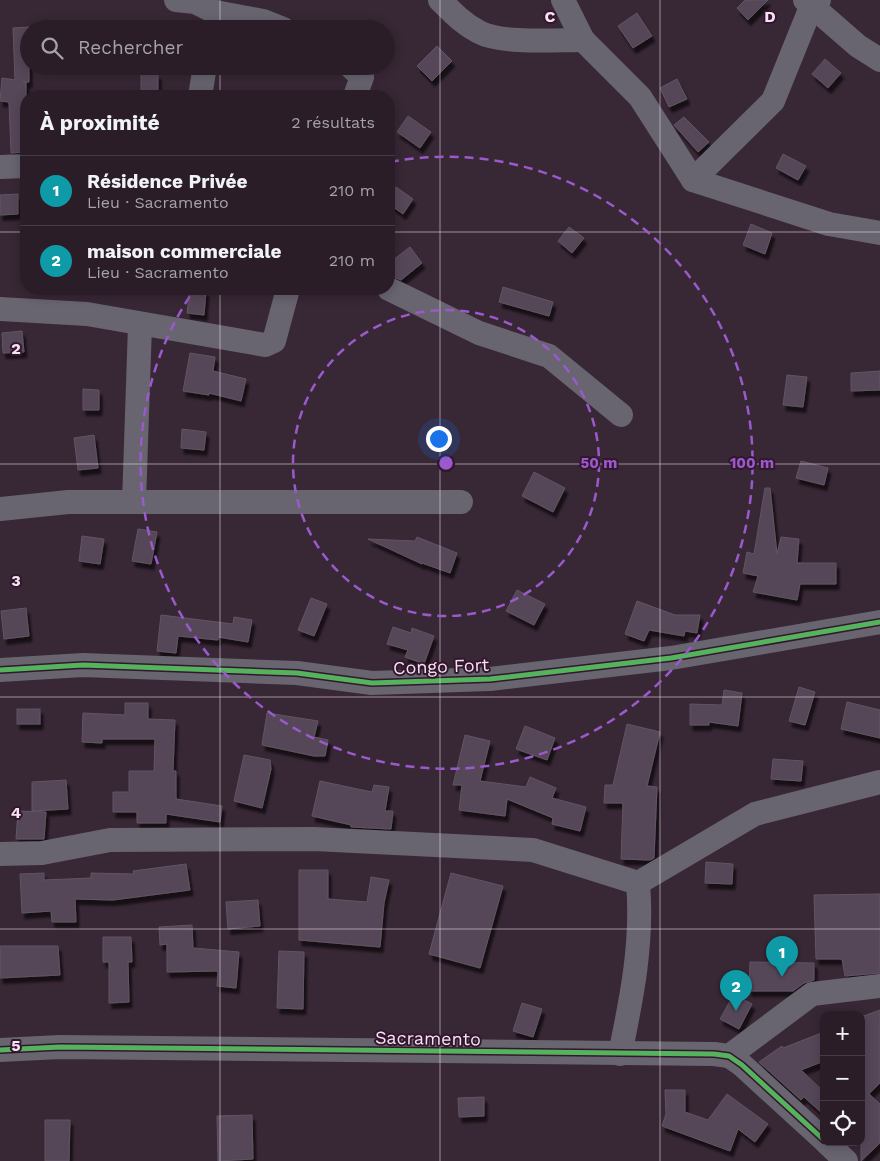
<!DOCTYPE html>
<html lang="fr">
<head>
<meta charset="utf-8">
<style>
	body { margin:0; font-family:"Work Sans",sans-serif; background:#322630; color:#f1f3f6 }
	.controls { position:absolute; right:15px; bottom:15px; display:grid; overflow:hidden; border-radius:10px; box-shadow:0 2px 12px #0003 }
	.controls button { width:45px; height:45px; display:grid; place-items:center; padding:0; border:0; border-bottom:1px solid #463b45; background:#2a1d28; color:#f1f3f6; font:25px sans-serif }
	.you { position:absolute; left:438px; top:438px; width:18px; height:18px; margin:-12px; border:4px solid #fff; border-radius:50%; background:#1a73e8; box-shadow:0 0 0 8px #1a73e833 }
	.badge { display:grid; place-items:center; width:32px; height:32px; border-radius:50%; background:#bca0f2; color:#fff; font-size:16px; font-weight:700 }
	.pin { position:absolute; translate:-50% -41px; filter:drop-shadow(0 1px 2px #0008) }
	.pin::after { content:''; position:absolute; top:26px; width:18px; height:15px; background:inherit; clip-path:polygon(0 0,100% 0,50% 100%) }
	.list { margin:0; padding:0; list-style:none }
	h2 { display:flex; justify-content:space-between; align-items:center; height:65px; margin:0; padding:0 20px; font-size:21px }
	h2 small { font-size:16px; font-weight:400; color:#a5a2a8 }
	.list li { display:grid; grid-template-columns:32px 1fr auto; gap:15px; align-items:center; box-sizing:border-box; height:70px; padding:0 20px; border-top:1px solid #463b45 }
	.list b { display:block; font-size:19px; white-space:nowrap }
	.list p { margin:0; font-size:16px; white-space:nowrap; color:#a5a2a8 }
	.list em { font-size:16px; font-style:normal; color:#a5a2a8 }
	.icon { flex:none; width:28px; height:28px; fill:none; stroke:currentColor; stroke-width:2; stroke-linecap:round; stroke-linejoin:round }
	.map { position:relative; flex:none; width:880px; height:1161px; overflow:hidden }
	.search { position:absolute; background:#2a1d28; box-shadow:0 2px 12px #0003; left:20px; top:20px; width:375px; height:55px; display:flex; align-items:center; gap:12px; box-sizing:border-box; padding:0 18px; border-radius:28px; color:#a5a2a8; font-size:19px }
	.panel { position:absolute; background:#2a1d28; box-shadow:0 2px 12px #0003; left:20px; top:90px; width:375px; height:205px; border-radius:20px }
	.map>svg:first-child { display:block }
</style>
</head>
<body>
<div class="map">
<svg width="880" height="1161" viewBox="0 0 880 1161">
	<defs>
		<filter id="shadow"><feDropShadow dx="3" dy="5.5" stdDeviation="1" flood-color="#0009"/></filter>
	</defs>
	<rect width="100%" height="100%" fill="#382735"/>
	<g fill="#564659" stroke="#615562" filter="url(#shadow)">
		<polygon points="745,0 768,0 748,20 737,8"/>
		<polygon points="637,13 652,36 633,48 618,26"/>
		<polygon points="29,27 29,82 23,82 26,82 26,152 11,153 9,102 0,101 2,78 15,80 13,28"/>
		<polygon points="437,46 452,61 432,81 417,66"/>
		<polygon points="825,59 841,73 828,88 812,74"/>
		<rect x="141" y="74" width="17" height="22"/>
		<polygon points="677,79 687,99 669,107 660,88"/>
		<polygon points="408,116 431,132 420,148 397,132"/>
		<polygon points="684,117 709,142 698,152 674,125"/>
		<polygon points="783,154 806,166 798,180 776,168"/>
		<polygon points="396,187 413,199 403,214 389,204 389,198"/>
		<polygon points="18,194 18,214 0,215 0,195"/>
		<polygon points="751,224 772,233 765,254 743,245"/>
		<polygon points="569,227 584,238 572,253 558,241"/>
		<polygon points="410,247 422,263 401,280 389,275 389,263"/>
		<polygon points="503,287 553,302 549,316 499,302"/>
		<polygon points="190,289 206,291 204,315 187,313"/>
		<polygon points="22,331 24,352 3,353 2,333"/>
		<polygon points="190,353 215,357 213,371 246,379 241,401 209,393 209,395 183,391"/>
		<polygon points="880,371 880,390 851,391 851,373"/>
		<polygon points="787,375 807,377 803,407 783,405"/>
		<polygon points="83,389 99,390 99,410 83,410"/>
		<polygon points="182,429 206,432 204,450 181,448"/>
		<polygon points="94,435 98,468 78,470 74,438"/>
		<polygon points="801,461 828,468 824,485 796,478"/>
		<polygon points="534,472 565,488 553,512 522,496"/>
		<polygon points="765,488 770,488 777,554 781,537 799,539 797,563 836,563 836,584 800,584 797,600 753,592 758,576 743,573 747,552 754,554"/>
		<polygon points="138,529 157,532 151,564 132,561"/>
		<polygon points="82,536 104,539 100,564 79,561"/>
		<polygon points="417,537 457,553 450,573 422,563 422,564 368,539 415,541"/>
		<polygon points="517,590 545,604 534,625 506,611"/>
		<polygon points="311,598 327,604 314,636 298,630"/>
		<polygon points="637,601 675,615 700,615 697,633 685,631 684,636 649,630 644,641 625,634"/>
		<polygon points="26,608 29,636 4,639 1,611"/>
		<polygon points="161,615 233,624 234,617 252,620 248,642 218,637 218,640 178,636 176,653 157,651"/>
		<polygon points="393,627 411,633 412,628 434,636 424,664 405,657 408,650 387,644"/>
		<polygon points="799,687 815,692 805,725 789,721"/>
		<polygon points="724,690 742,693 738,726 709,722 709,725 690,725 690,704 722,705"/>
		<polygon points="847,702 880,710 880,738 841,729"/>
		<polygon points="125,703 148,703 148,719 175,720 173,771 176,771 176,799 222,806 220,822 166,814 166,823 137,823 137,812 113,812 113,792 129,792 129,771 154,771 155,739 102,739 102,743 82,742 83,713 125,715"/>
		<rect x="17" y="709" width="23" height="15"/>
		<polygon points="267,713 318,721 314,737 328,740 325,756 314,756 262,745"/>
		<polygon points="627,724 660,732 647,786 657,787 654,858 650,860 621,859 623,803 604,803 605,785 613,785"/>
		<polygon points="525,726 555,738 547,760 516,749"/>
		<polygon points="465,735 490,741 480,781 526,787 530,777 556,788 552,798 586,807 580,831 552,824 553,818 507,799 505,816 459,810 462,785 453,785"/>
		<polygon points="244,755 270,760 271,769 262,808 234,801"/>
		<polygon points="773,759 803,761 801,781 771,779"/>
		<polygon points="66,780 68,809 32,811 32,782"/>
		<polygon points="320,781 372,792 374,785 389,787 385,811 393,811 391,829 351,827 351,825 312,816"/>
		<polygon points="18,811 46,812 44,839 16,839"/>
		<polygon points="706,862 733,864 732,884 705,883"/>
		<polygon points="186,864 190,890 113,900 75,899 76,922 52,922 51,911 22,913 20,874 44,873 44,880 91,878 91,873 134,874 133,871"/>
		<polygon points="299,870 328,870 328,899 367,902 371,877 389,880 384,903 380,947 299,940"/>
		<polygon points="451,873 503,886 480,968 429,954"/>
		<polygon points="880,894 880,973 845,976 842,959 816,959 814,895"/>
		<polygon points="258,900 260,926 228,929 226,902"/>
		<polygon points="192,925 193,948 239,952 236,988 217,986 218,971 167,972 167,944 160,945 159,927"/>
		<polygon points="103,937 131,937 132,962 128,962 129,1002 109,1003 109,962 103,962"/>
		<polygon points="0,946 58,946 60,975 0,978"/>
		<polygon points="279,951 304,952 303,1009 277,1008"/>
		<polygon points="750,962 814,963 814,980 804,983 793,991 749,991"/>
		<polygon points="734,994 752,1004 739,1029 720,1019"/>
		<polygon points="522,1003 542,1009 533,1037 513,1031"/>
		<polygon points="880,1010 880,1083 869,1094 880,1104 880,1143 861,1161 861,1017"/>
		<polygon points="824,1032 824,1061 801,1070 824,1092 824,1115 804,1097 801,1100 759,1062 782,1046 783,1048"/>
		<polygon points="665,1090 685,1090 685,1112 708,1120 727,1094 768,1124 755,1142 738,1129 730,1151 662,1126 666,1114"/>
		<polygon points="484,1097 484,1116 459,1117 458,1098"/>
		<polygon points="252,1115 253,1159 218,1161 217,1116"/>
		<polygon points="45,1120 70,1120 69,1161 45,1161"/>
	</g>
	<g fill="none" stroke-linecap="round" stroke-linejoin="round">
		<g stroke="#686470" stroke-width="24">
			<polyline points="176,0 195,2 215,12 263,21 283,29"/>
			<path d="M 440,0 C 452,12 463,24 479,32 C 501,44 556,40 583,40"/>
			<polyline points="563,0 583,40 640,97 693,180 829,224 880,233"/>
			<polyline points="805,0 858,46 880,60"/>
			<polyline points="350,66 362,77 355,96"/>
			<polyline points="200,96 205,66"/>
			<polyline points="0,167 26,166"/>
			<polyline points="693,180 773,101 811,7 819,0"/>
			<polyline points="389,289 479,333 549,356 621,415"/>
			<polyline points="0,309 87,314 265,345 274,341 288,289"/>
			<polyline points="134,502 140,325"/>
			<polyline points="0,509 68,502 461,502"/>
			<polyline points="0,670 83,665 297,673 372,683 490,679 671,658 880,622"/>
			<path d="M 0,854 L 42,853 L 110,840 L 314,839 L 533,850 L 638,883 C 643,941 632,997 620,1054"/>
			<polyline points="638,883 755,814 880,782"/>
			<polyline points="0,1050 60,1047 714,1054 729,1056 742,1065 824,1140"/>
			<polyline points="729,1056 812,994 880,986"/>
			<polyline points="826,1142 846,1161"/>
		</g>
		<defs>
			<g id="cycleway">
				<polyline points="0,670 83,665 297,673 372,683 490,679 671,658 880,622"/>
				<polyline points="0,1050 60,1047 714,1054 729,1056 742,1065 824,1140"/>
			</g>
		</defs>
		<use href="#cycleway" stroke="#33172f" stroke-width="8"/>
		<use href="#cycleway" stroke="#56b35d" stroke-width="5"/>
	</g>
	<path fill="none" stroke="#f6e2f2" stroke-width="1" stroke-opacity="0.55" d="M 220,0 L 220,29M 440,0 L 440,1161M 660,0 L 660,1161M 220,66 L 220,96M 0,232 L 26,232M 389,232 L 880,232M 220,289 L 220,1161M 0,464 L 880,464M 0,697 L 880,697M 0,929 L 880,929"/>
	<g fill="none" stroke="#9a5acc" stroke-width="2.5" stroke-dasharray="9 6">
		<circle cx="446" cy="463" r="153"/>
		<path d="M390 162A306 306 0 1 1 194 290"/>
	</g>
	<g text-anchor="middle" dominant-baseline="central" stroke-width="4" stroke-linejoin="round" paint-order="stroke">
		<g font-size="18" fill="#f6e2f2" stroke="#33172f">
			<text transform="translate(441 666) rotate(-2)">Congo Fort</text>
			<text transform="translate(428 1038) rotate(1)">Sacramento</text>
		</g>
	</g>
	<g font-size="16" text-anchor="middle" font-weight="bold" fill="#f6e2f2" stroke="#33172f" stroke-width="4" stroke-linejoin="round" paint-order="stroke">
		<text x="550" y="22">C</text>
		<text x="770" y="22">D</text>
		<text x="16" y="354">2</text>
		<text x="16" y="586">3</text>
		<text x="16" y="818">4</text>
		<text x="16" y="1051">5</text>
	</g>
	<circle cx="446" cy="463" r="8" fill="#9a5acc" stroke="#33172f" stroke-width="2.5"/>
	<g font-size="15" text-anchor="middle" font-weight="bold" fill="#9a5acc" stroke="#33172f" stroke-width="4" stroke-linejoin="round" paint-order="stroke">
		<text x="599" y="468">50 m</text>
		<text x="752" y="468">100 m</text>
	</g>
</svg>
<div class="controls">
<button>+</button>
<button>−</button>
<button><svg class="icon" aria-label="locate" viewBox="0 0 24 24"><circle cx="12" cy="12" r="6"/><path d="M12 2v4M12 18v4M2 12h4M18 12h4"/></svg></button>
</div>
<div class="you"></div>
<div class="pin badge" style="left:782px;top:977px;background:#0f9aa8">1</div>
<div class="pin badge" style="left:736px;top:1011px;background:#0f9aa8">2</div>
<div class="search"><svg class="icon" aria-label="search" viewBox="0 0 24 24"><circle cx="10" cy="10" r="6"/><path d="M15 15l6 6"/></svg>Rechercher</div>
<section class="panel">
<h2>À proximité<small>2 résultats</small></h2>
<ul class="list">
<li><span class="badge" style="background:#0f9aa8">1</span><div><b>Résidence Privée</b><p>Lieu · Sacramento</p></div><em>210 m</em></li>
<li><span class="badge" style="background:#0f9aa8">2</span><div><b>maison commerciale</b><p>Lieu · Sacramento</p></div><em>210 m</em></li>
</ul>
</section>
</div>
</body>
</html>
